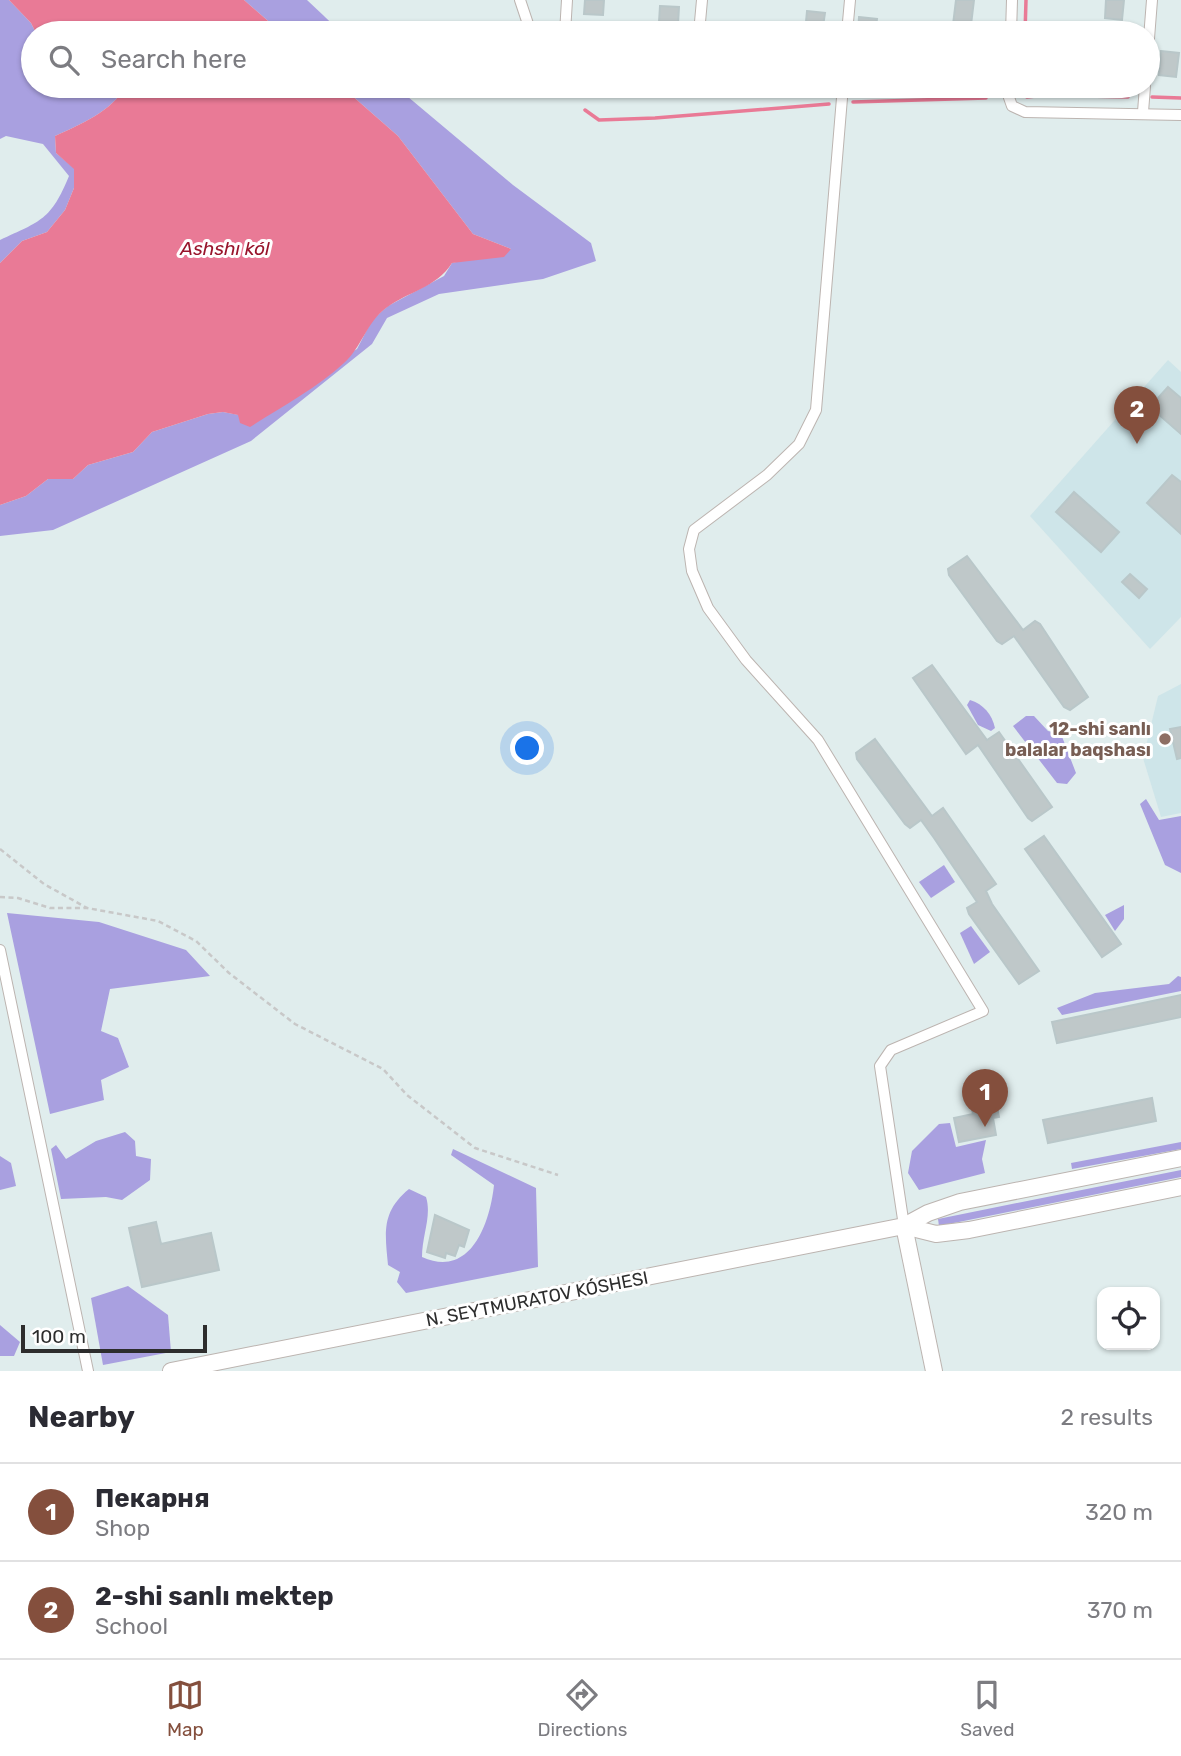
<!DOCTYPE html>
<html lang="en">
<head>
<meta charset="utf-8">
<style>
	body { margin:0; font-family:Rubik,sans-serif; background:#f7f7f7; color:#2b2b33 }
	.controls { position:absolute; right:21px; bottom:21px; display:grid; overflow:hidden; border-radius:14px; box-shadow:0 2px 5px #0004 }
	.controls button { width:63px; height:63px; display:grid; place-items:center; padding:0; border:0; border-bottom:2px solid #e1e1e2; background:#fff; color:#2b2b33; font:35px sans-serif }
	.scale { position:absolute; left:21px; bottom:18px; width:186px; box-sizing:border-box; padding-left:7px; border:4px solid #2d2d2d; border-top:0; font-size:19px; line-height:24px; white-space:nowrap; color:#2d2d2d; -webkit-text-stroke:5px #fff; paint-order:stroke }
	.you { position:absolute; left:528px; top:749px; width:24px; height:24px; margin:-18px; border:5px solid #fff; border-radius:50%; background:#1a73e8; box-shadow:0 0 0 10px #1a73e833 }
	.badge { display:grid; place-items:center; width:46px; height:46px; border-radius:50%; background:#844f3d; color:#fff; font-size:23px; font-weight:700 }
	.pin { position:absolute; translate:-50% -58px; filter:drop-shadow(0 2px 4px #0008) }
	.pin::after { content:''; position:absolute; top:37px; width:24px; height:21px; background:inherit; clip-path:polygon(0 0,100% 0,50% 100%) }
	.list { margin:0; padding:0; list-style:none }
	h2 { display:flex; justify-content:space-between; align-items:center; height:91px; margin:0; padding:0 28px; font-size:30px }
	h2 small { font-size:23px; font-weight:400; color:#7c7c81 }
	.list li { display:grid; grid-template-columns:46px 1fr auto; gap:21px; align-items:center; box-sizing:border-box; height:98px; padding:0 28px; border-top:2px solid #e1e1e2 }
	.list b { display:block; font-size:26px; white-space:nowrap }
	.list p { margin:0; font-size:23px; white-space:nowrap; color:#7c7c81 }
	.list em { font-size:23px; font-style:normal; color:#7c7c81 }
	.icon { flex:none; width:38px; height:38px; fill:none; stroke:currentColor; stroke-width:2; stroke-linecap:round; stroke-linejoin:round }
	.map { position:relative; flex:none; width:1181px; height:1371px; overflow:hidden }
	.search { position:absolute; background:#fff; box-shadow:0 2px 5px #0004; left:21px; right:21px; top:21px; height:77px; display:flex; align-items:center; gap:18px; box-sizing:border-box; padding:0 24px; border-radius:38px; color:#7c7c81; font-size:26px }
	.sheet { height:287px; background:#fff }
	nav { display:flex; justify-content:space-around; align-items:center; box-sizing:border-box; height:98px; border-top:2px solid #e1e1e2; background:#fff; font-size:19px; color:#7c7c81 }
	nav a { display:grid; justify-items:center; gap:4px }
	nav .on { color:#844f3d }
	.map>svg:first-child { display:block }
</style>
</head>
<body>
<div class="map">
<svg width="1181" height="1371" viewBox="0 0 1181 1371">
	<rect width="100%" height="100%" fill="#e0eded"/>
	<g fill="#cee5e9">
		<polygon points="1168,360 1181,372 1181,617 1150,649 1030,516"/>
		<polygon points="1181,684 1181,813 1161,817 1143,758 1158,696"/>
	</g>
	<g fill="#a9a0e0">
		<path d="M 0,0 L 9,0 L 31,23 L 36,33 L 33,33 L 33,86 L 126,86 C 111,112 81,124 55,136 L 56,153 L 74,168 L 74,188 L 65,210 L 47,232 L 22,241 L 0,263 L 0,240 C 41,221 51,220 69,176 L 43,144 L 6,136 L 0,139 Z"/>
		<polygon points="244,0 307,0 342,33 282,33"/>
		<polygon points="341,86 395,86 513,185 591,243 596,261 543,279 439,294 387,318 372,344 251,441 53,530 0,536 0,505 26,496 48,479 73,479 88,465 133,452 152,432 208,414 223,412 239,415 357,349 372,320 388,306 444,276 452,263 511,249 473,234 398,136"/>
		<path d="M 970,700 C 983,704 992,714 995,728 L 991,731 L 978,725 L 967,705 Z"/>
		<polygon points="1026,716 1034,716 1048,731 1061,734 1076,773 1067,784 1057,783 1013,726"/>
		<polygon points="1146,799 1159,820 1181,816 1181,873 1165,865 1140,804"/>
		<polygon points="944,865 955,882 931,898 919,882"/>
		<polygon points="1124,905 1124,919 1115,931 1105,915"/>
		<polygon points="7,913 99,922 186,950 210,976 110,989 101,1031 118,1038 129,1067 101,1080 104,1100 50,1114"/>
		<polygon points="971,926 990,952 974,964 960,933"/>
		<polygon points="1178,976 1181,977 1181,991 1062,1015 1057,1008 1095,993 1169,984"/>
		<polygon points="950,1123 956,1147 986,1140 982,1159 985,1173 919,1190 908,1173 912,1151 939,1124"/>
		<polygon points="125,1132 135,1141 136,1156 151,1159 150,1180 122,1200 106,1197 61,1199 51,1149 56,1145 66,1159 96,1141"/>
		<polygon points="1181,1142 1181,1149 1072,1169 1071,1163"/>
		<path d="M 453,1149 L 536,1188 L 538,1267 L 406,1293 L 397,1282 L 400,1272 L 388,1265 C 385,1233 381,1212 409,1189 L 426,1197 C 432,1216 422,1235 422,1257 C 471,1279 490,1223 494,1185 L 451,1155 Z"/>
		<polygon points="0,1156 11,1163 16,1186 0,1190"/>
		<polygon points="1181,1170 1181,1177 939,1226 938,1219"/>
		<polygon points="128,1286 168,1315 171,1352 103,1365 91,1298"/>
		<polygon points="0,1325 20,1342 14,1356 0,1356"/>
	</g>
	<g fill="#e97a96">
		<polygon points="9,0 244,0 282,33 36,33 31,23"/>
		<path d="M 126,86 L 341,86 L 398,136 L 473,234 L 511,249 L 504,257 L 452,263 C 436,288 409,291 386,308 C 366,323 362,347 344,363 C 317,388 281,407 250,427 L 240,423 L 238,415 L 223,412 L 208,414 L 152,432 L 133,452 L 88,465 L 73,479 L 48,479 L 26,496 L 0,505 L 0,263 L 22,241 L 47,232 L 65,210 L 74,188 L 74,169 L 56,153 L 55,136 C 81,124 111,112 126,86 Z"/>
	</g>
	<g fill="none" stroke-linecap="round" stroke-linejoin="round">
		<g stroke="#e97a96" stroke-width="3.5">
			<polyline points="1025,33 1026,0"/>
			<polyline points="1039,86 1045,95 1128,97"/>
			<polyline points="1027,97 1045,95"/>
			<polyline points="1152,97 1181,98"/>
			<polyline points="853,102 986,98"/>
			<polyline points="585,110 599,120 655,118 829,104"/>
		</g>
	</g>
	<g fill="#bfc8c9" stroke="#b9c7c9" stroke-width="2">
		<polygon points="585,0 604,0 603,15 584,14"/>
		<polygon points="956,0 974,0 970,33 952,33"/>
		<polygon points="1106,0 1124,0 1122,20 1105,18"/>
		<polygon points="660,6 679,7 678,24 659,22"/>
		<polygon points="807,11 825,13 822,33 805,33"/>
		<polygon points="859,17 877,19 875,33 858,33"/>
		<polygon points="1161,51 1179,53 1176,77 1159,75"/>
		<polygon points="1168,387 1181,398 1181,434 1150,407"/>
		<polygon points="1172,475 1181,482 1181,534 1147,503"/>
		<polygon points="1074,492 1119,532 1101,552 1056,512"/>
		<polygon points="967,556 1023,630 1035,621 1040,624 1088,697 1070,710 1064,707 1014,636 1002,644 997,641 949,575 948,569"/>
		<polygon points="1130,574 1147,589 1139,598 1122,582"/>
		<polygon points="932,665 987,740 999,732 1052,807 1032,821 1028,818 978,745 966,754 913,678"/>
		<polygon points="1181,727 1181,758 1177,759 1170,729"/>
		<polygon points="875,739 932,816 943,808 996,884 986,891 992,904 1039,971 1019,984 969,914 967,908 977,902 934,838 921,820 910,828 905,824 857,759 856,753"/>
		<polygon points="1044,836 1121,944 1102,957 1025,849"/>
		<polygon points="1181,995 1181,1017 1057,1043 1052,1022"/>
		<polygon points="991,1077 999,1117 993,1118 996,1135 959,1142 954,1118 973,1114 967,1081"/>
		<polygon points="1152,1098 1156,1121 1048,1143 1043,1120"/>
		<polygon points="435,1215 469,1230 464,1247 459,1245 455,1256 446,1253 445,1258 427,1252"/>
		<polygon points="156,1222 161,1244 211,1233 219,1270 142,1287 129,1228"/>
	</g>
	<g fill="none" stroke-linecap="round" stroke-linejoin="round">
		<defs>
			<g id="street">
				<polyline points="520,0 531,33"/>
				<polyline points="565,33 567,0"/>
				<polyline points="699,33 702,0"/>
				<polyline points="847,33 850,0"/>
				<polyline points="1011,33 1012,0"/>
				<polyline points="1148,51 1152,0"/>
				<polyline points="843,86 816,410 799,444 767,475 694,530 689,549 692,571 708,608 746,660 818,740 983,1011 891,1050 880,1066 904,1226"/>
				<polyline points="1005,86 1012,106 1025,112 1181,115"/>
				<polyline points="1143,112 1145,86"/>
				<polyline points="0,950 88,1371"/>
			</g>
			<g id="secondary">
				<polyline points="904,1226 936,1234 969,1230 1181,1187"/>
				<polyline points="904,1226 934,1371"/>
				<polyline points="171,1371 904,1226 928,1213 960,1202 1181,1158"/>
			</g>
		</defs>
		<use href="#street" stroke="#bcb4b0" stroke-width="12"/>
		<use href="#secondary" stroke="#bcb4b0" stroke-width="18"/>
		<g stroke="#c8c8c8" stroke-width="2.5" stroke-dasharray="5 3.5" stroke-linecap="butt">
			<polyline points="0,849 44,884 87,908"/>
			<polyline points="0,897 18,898 50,908 87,908 158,921 196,941 229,973 295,1024 383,1069 407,1095 475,1148 558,1175"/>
		</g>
		<use href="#street" stroke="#fff" stroke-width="10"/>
		<use href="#secondary" stroke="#fff" stroke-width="16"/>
	</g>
	<circle fill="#8d6e63" stroke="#fff" stroke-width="2.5" cx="1165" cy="739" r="7"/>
	<g text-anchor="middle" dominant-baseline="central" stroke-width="6" stroke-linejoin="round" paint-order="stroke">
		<g font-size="18" font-weight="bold" fill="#785e54" stroke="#fff" text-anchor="end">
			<text x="1151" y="729">12-shi sanlı<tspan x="1151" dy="21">balalar baqshası</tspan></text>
		</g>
		<g font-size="18" fill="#2d2d2d" stroke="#fff">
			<text transform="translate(537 1299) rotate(-11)">N. SEYTMURATOV KÓSHESI</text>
		</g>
		<g font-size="19" font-style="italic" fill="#98152c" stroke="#fff">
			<text x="225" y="248">Ashshı kól</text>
		</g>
	</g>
</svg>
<div class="controls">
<button><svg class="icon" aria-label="locate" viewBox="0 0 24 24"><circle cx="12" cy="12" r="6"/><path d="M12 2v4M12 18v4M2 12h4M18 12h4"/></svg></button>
</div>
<div class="scale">100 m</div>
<div class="you"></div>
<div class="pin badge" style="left:985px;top:1127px">1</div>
<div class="pin badge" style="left:1137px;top:444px">2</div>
<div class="search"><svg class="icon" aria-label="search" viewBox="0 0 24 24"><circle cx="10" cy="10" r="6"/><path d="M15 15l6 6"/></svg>Search here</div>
</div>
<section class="sheet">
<h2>Nearby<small>2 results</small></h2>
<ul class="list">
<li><span class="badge">1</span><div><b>Пекарня</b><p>Shop</p></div><em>320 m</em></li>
<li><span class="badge">2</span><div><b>2-shi sanlı mektep</b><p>School</p></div><em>370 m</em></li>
</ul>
</section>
<nav>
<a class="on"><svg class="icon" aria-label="map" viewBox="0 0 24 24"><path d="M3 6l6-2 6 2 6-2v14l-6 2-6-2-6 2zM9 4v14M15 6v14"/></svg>Map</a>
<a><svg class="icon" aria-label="directions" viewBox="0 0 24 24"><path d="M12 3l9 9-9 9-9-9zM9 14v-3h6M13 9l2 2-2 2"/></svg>Directions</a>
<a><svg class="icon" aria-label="saved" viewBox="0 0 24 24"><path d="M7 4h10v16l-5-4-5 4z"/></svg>Saved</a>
</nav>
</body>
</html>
